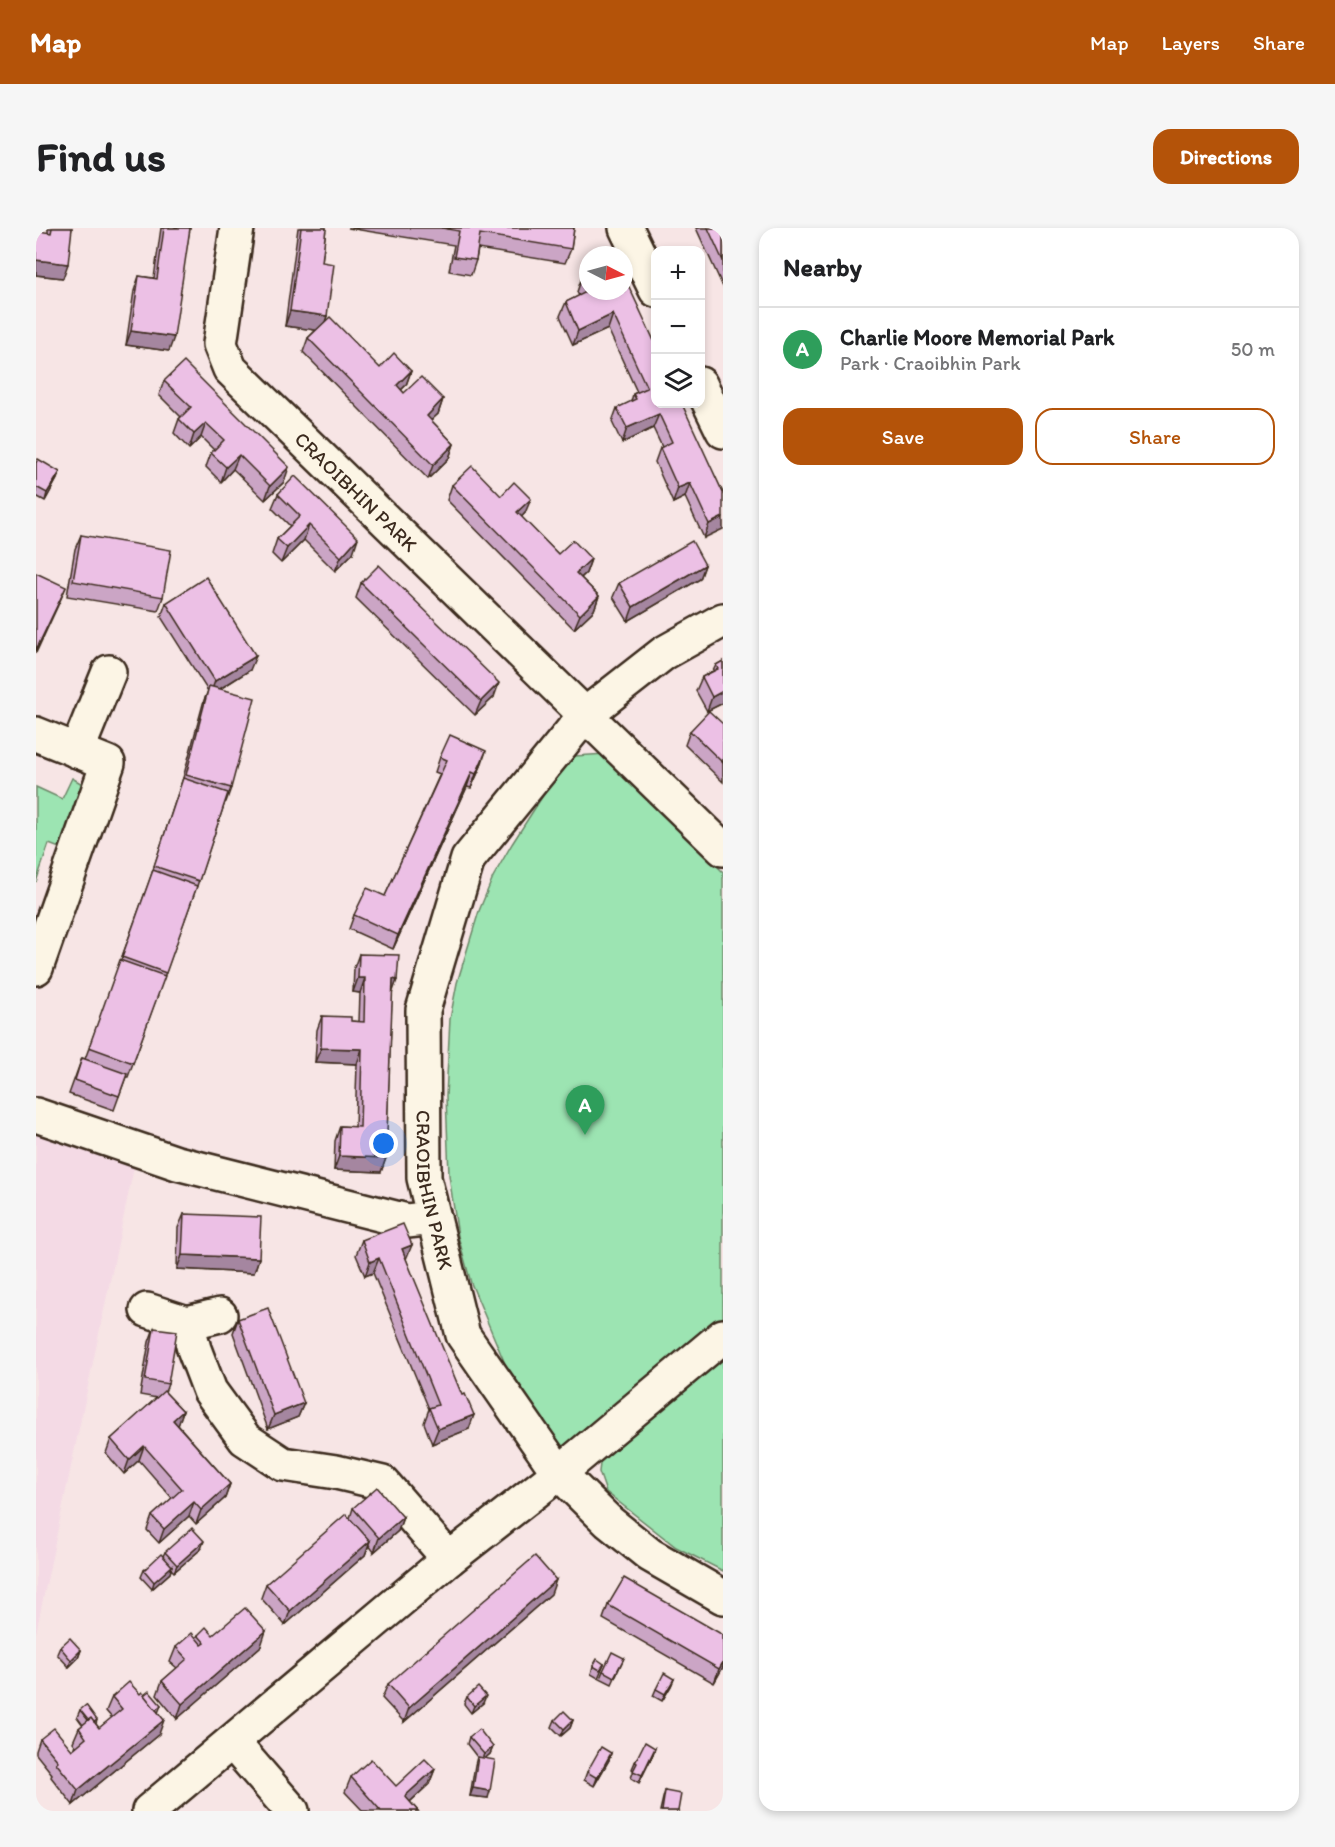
<!DOCTYPE html>
<html lang="en">
<head>
<meta charset="utf-8">
<style>
	body { margin:0; font-family:Itim,sans-serif; background:#f6f6f6; color:#202124 }
	.controls { position:absolute; right:18px; top:18px; display:grid; overflow:hidden; border-radius:12px; box-shadow:0 3px 9px #0003 }
	.controls button { width:54px; height:54px; display:grid; place-items:center; padding:0; border:0; border-bottom:2px solid #e0e0e0; background:#fff; color:#202124; font:30px sans-serif }
	.compass { position:absolute; left:543px; top:18px; width:54px; height:54px; border-radius:50%; background:#fff; box-shadow:0 3px 9px #0003; rotate:96deg }
	.you { position:absolute; left:348px; top:916px; width:21px; height:21px; margin:-15px; border:4px solid #fff; border-radius:50%; background:#1a73e8; box-shadow:0 0 0 9px #1a73e833 }
	.badge { display:grid; place-items:center; width:39px; height:39px; border-radius:50%; background:#b45309; color:#fff; font-size:20px; font-weight:700 }
	.pin { position:absolute; translate:-50% -50px; filter:drop-shadow(0 2px 3px #0008) }
	.pin::after { content:''; position:absolute; top:32px; width:21px; height:18px; background:inherit; clip-path:polygon(0 0,100% 0,50% 100%) }
	.list { margin:0; padding:0; list-style:none }
	h2 { display:flex; justify-content:space-between; align-items:center; height:78px; margin:0; padding:0 24px; font-size:26px }
	h2 small { font-size:20px; font-weight:400; color:#757577 }
	.list li { display:grid; grid-template-columns:39px 1fr auto; gap:18px; align-items:center; box-sizing:border-box; height:84px; padding:0 24px; border-top:2px solid #e0e0e0 }
	.list b { display:block; font-size:22px; white-space:nowrap }
	.list p { margin:0; font-size:20px; white-space:nowrap; color:#757577 }
	.list em { font-size:20px; font-style:normal; color:#757577 }
	.actions { display:flex; gap:12px; padding:18px 24px }
	.actions a { flex:1; padding:14px 0; border:2px solid #b45309; border-radius:18px; text-align:center; font-size:21px; color:#b45309 }
	.actions .main { background:#b45309; color:#fff }
	.icon { flex:none; width:33px; height:33px; fill:none; stroke:currentColor; stroke-width:2; stroke-linecap:round; stroke-linejoin:round }
	.map { position:relative; flex:none; width:687px; height:1583px; overflow:hidden; border-radius:18px }
	header { display:flex; align-items:center; gap:36px; box-sizing:border-box; height:84px; padding:0 30px; background:#b45309; color:#fff }
	header strong { font-size:28px }
	nav { display:flex; gap:33px; margin-inline-start:auto; font-size:21px }
	.intro { display:flex; align-items:center; justify-content:space-between; box-sizing:border-box; height:144px; padding:0 36px }
	h1 { margin:0; font-size:42px }
	.button { padding:15px 27px; border-radius:18px; background:#b45309; color:#fff; font-size:21px; font-weight:700 }
	main { display:flex; gap:36px; padding:0 36px }
	aside { flex:1; background:#fff; border-radius:18px; box-shadow:0 3px 9px #0003 }
	.map>svg:first-child { display:block }
</style>
</head>
<body>
<header>
<strong>Map</strong>
<nav><a>Map</a><a>Layers</a><a>Share</a></nav>
</header>
<div class="intro"><h1>Find us</h1><a class="button">Directions</a></div>
<main>
<div class="map">
<svg width="687" height="1583" viewBox="0 0 687 1583">
	<rect width="100%" height="100%" fill="#f7e5e5"/>
	<filter id="ink" filterUnits="userSpaceOnUse"><feTurbulence type="fractalNoise" baseFrequency=".0167" numOctaves="2"/><feDisplacementMap in="SourceGraphic" scale="12" xChannelSelector="R" yChannelSelector="G"/><feConvolveMatrix kernelMatrix="1 2 1 2 8 2 1 2 1" color-interpolation-filters="sRGB"/></filter>
	<g filter="url(#ink)">
		<polygon fill="#f4dae5" points="0,890 101,925 0,1405"/>
		<g fill="#9ce4b2" stroke="#6c8768" stroke-width="1.5">
			<polygon points="570,526 687,644 687,1089 534,1218 524,1221 478,1157 435,1055 422,1008 413,947 410,868 414,791 421,755 443,683 457,649 476,616 522,544 539,528"/>
			<polygon points="36,550 48,557 34,624 13,616 0,654 0,559 26,571"/>
			<polygon points="687,1121 687,1343 640,1319 570,1264 563,1244 566,1220"/>
		</g>
		<g fill="none" stroke-linecap="round" stroke-linejoin="round">
			<defs>
				<g id="minor">
					<path id="s1" d="M 201,0 L 184,116 L 194,141 L 687,621"/>
					<polyline points="590,0 620,62"/>
					<polyline points="664,156 687,203"/>
					<path id="s2" d="M 687,392 L 628,425 L 550,486 L 432,631 L 387,782 L 388,950 L 427,1107 L 523,1245 L 573,1294 L 614,1327 L 687,1369"/>
					<polyline points="0,506 72,535 0,740"/>
					<polyline points="41,523 73,444"/>
					<polyline points="0,887 141,935 371,993 398,990"/>
					<polyline points="111,1082 151,1095 184,1087"/>
					<polyline points="151,1095 158,1121 174,1163 209,1211 247,1236 300,1244 347,1255 413,1331"/>
					<polyline points="196,1514 256,1583"/>
					<polyline points="113,1583 413,1331 523,1245 687,1108"/>
				</g>
			</defs>
			<use href="#minor" stroke="#3b2a1e" stroke-width="38"/>
			<use href="#minor" stroke="#fcf5e5" stroke-width="33"/>
		</g>
		<g fill="#cba5c5" stroke="#3b2a1e" stroke-width="1.5">
			<polygon points="12,0 36,0 27,50 0,47 0,8 2,3 12,5"/>
			<polygon points="125,0 154,0 133,123 90,117 98,63 103,48 118,50"/>
			<polygon points="262,0 290,0 286,34 291,88 289,93 344,140 375,143 370,157 365,162 368,165 407,171 402,186 395,192 418,216 413,230 392,251 267,124 272,110 280,102 249,98"/>
			<polygon points="312,0 538,0 535,21 529,35 442,21 440,32 435,47 413,43 418,17"/>
			<polygon points="660,0 687,0 687,59"/>
			<polygon points="546,49 588,63 687,265 668,310 649,269 637,275 619,234 624,220 626,219 617,200 586,215 576,194 581,180 595,174 597,166 601,164 572,101 537,117 524,88 530,74 543,68 541,64"/>
			<polygon points="128,153 248,254 229,272 197,241 185,254 170,239 175,225 178,222 165,209 153,221 138,205 143,191 145,189 123,167"/>
			<polygon points="0,235 21,251 9,273 0,268"/>
			<polygon points="416,257 465,268 489,285 485,289 522,326 555,331 550,345 545,350 563,368 558,382 538,401 411,272"/>
			<polygon points="242,266 317,325 299,343 268,312 245,335 236,326 241,311 254,298 236,280"/>
			<polygon points="45,307 127,369 122,383 31,368 39,321"/>
			<polygon points="669,337 664,351 592,393 577,369 583,355"/>
			<polygon points="325,355 458,469 439,487 320,370"/>
			<polygon points="130,375 214,442 184,461 195,560 190,574 189,574 161,658 92,849 90,849 78,882 33,866 46,830 49,831 114,651 142,565 147,550 168,472 172,463 125,389"/>
			<polygon points="687,433 687,475 671,483 660,463 666,449 677,443 680,437"/>
			<polygon points="687,496 687,554 649,517 654,503"/>
			<polygon points="404,529 445,538 435,560 431,559 357,721 313,701 318,687 349,668 404,546 399,544"/>
			<polygon points="323,726 356,765 350,930 345,944 298,942 299,913 304,898 319,899 321,836 279,834 281,802 286,788 315,793 323,794 324,765 317,764 318,740"/>
			<polygon points="148,986 223,1030 218,1045 141,1041 142,1000"/>
			<polygon points="326,1012 370,1031 433,1201 396,1216 388,1195 393,1181 337,1045 329,1048 320,1027"/>
			<polygon points="202,1091 268,1175 262,1189 232,1201 197,1105"/>
			<polygon points="118,1100 132,1156 129,1164 147,1183 142,1197 194,1256 189,1270 160,1296 153,1288 123,1315 111,1302 116,1288 136,1270 103,1232 88,1246 70,1225 75,1211 121,1170 104,1167 113,1114"/>
			<polygon points="317,1280 367,1289 362,1303 338,1324 333,1317 329,1327 249,1397 225,1370 230,1356 314,1290"/>
			<polygon points="165,1321 138,1344 135,1341 134,1345 116,1361 105,1349 108,1342 127,1328 129,1324"/>
			<polygon points="515,1366 368,1494 346,1470 352,1456"/>
			<polygon points="572,1377 687,1407 687,1439 678,1455 567,1391"/>
			<polygon points="162,1407 177,1407 225,1418 141,1491 121,1467 126,1453 141,1440 134,1434 140,1419 160,1410"/>
			<polygon points="24,1419 45,1422 42,1430 33,1439 21,1426"/>
			<polygon points="588,1430 576,1456 564,1450 567,1443"/>
			<polygon points="568,1436 562,1450 555,1446 557,1438"/>
			<polygon points="638,1451 635,1458 626,1473 617,1468 620,1461"/>
			<polygon points="104,1466 125,1477 122,1485 123,1506 37,1577 15,1549 16,1546 0,1526 0,1523 4,1511 36,1522 40,1518 37,1514 43,1500 47,1497 41,1489 44,1482 61,1492 60,1496 63,1500 76,1490 70,1483 76,1469"/>
			<polygon points="431,1469 447,1475 435,1485 428,1476"/>
			<polygon points="519,1492 537,1492 534,1500 525,1508 516,1499"/>
			<polygon points="433,1509 457,1519 454,1526 449,1530 452,1570 434,1568 439,1537 441,1529 431,1516"/>
			<polygon points="619,1520 603,1555 595,1550 598,1542 596,1541 599,1534"/>
			<polygon points="575,1525 573,1532 558,1558 548,1552 551,1544"/>
			<polygon points="399,1541 393,1556 374,1574 382,1583 327,1583 309,1564 315,1549 360,1558"/>
			<polygon points="629,1563 642,1583 624,1583 627,1570"/>
		</g>
		<g fill="#a586a0" stroke="#3b2a1e" stroke-width="1.5">
			<polygon points="0,32 32,36 27,50 0,47"/>
			<polygon points="254,83 291,88 286,103 249,98"/>
			<polygon points="577,86 572,101 537,117 542,103"/>
			<polygon points="95,103 138,109 133,123 90,117"/>
			<polygon points="375,143 370,157 356,171 361,157"/>
			<polygon points="407,171 402,186 385,202 391,188"/>
			<polygon points="623,186 617,200 586,215 591,200"/>
			<polygon points="170,195 165,209 153,221 158,206"/>
			<polygon points="418,216 413,230 392,251 397,237"/>
			<polygon points="203,227 197,241 185,254 190,239"/>
			<polygon points="253,239 248,254 229,272 234,258"/>
			<polygon points="24,244 21,251 9,273 11,265"/>
			<polygon points="654,255 649,269 637,275 642,260"/>
			<polygon points="495,271 489,285 476,299 481,284"/>
			<polygon points="687,289 687,301 668,310 673,296"/>
			<polygon points="273,297 268,312 245,335 251,320"/>
			<polygon points="322,310 317,325 299,343 305,329"/>
			<polygon points="555,331 550,345 535,359 540,345"/>
			<polygon points="669,337 664,351 592,393 597,379"/>
			<polygon points="30,359 24,373 0,425 0,422"/>
			<polygon points="563,368 558,382 538,401 544,387"/>
			<polygon points="220,428 214,442 174,467 179,453"/>
			<polygon points="463,455 458,469 439,487 445,473"/>
			<polygon points="687,463 687,475 671,483 676,469"/>
			<polygon points="450,523 445,538 435,560 440,546"/>
			<polygon points="436,544 431,559 357,721 362,707"/>
			<polygon points="322,750 329,750 324,765 317,764"/>
			<polygon points="357,751 361,752 356,766"/>
			<polygon points="285,820 326,821 321,836 279,834"/>
			<polygon points="303,928 350,930 345,944 298,942"/>
			<polygon points="376,1017 370,1031 366,1021"/>
			<polygon points="146,1027 223,1030 218,1045 141,1041"/>
			<polygon points="343,1030 337,1045 329,1048 334,1034"/>
			<polygon points="268,1175 262,1189 232,1201 238,1187"/>
			<polygon points="147,1183 142,1198 137,1192"/>
			<polygon points="438,1187 433,1201 396,1216 402,1201"/>
			<polygon points="108,1218 103,1232 88,1246 93,1232"/>
			<polygon points="194,1256 189,1270 160,1296 165,1282"/>
			<polygon points="158,1274 153,1288 123,1315 128,1301"/>
			<polygon points="367,1289 362,1303 338,1324 343,1310"/>
			<polygon points="168,1313 165,1321 138,1344 141,1337"/>
			<polygon points="334,1313 329,1327 249,1397 254,1383"/>
			<polygon points="136,1338 134,1345 116,1361 118,1354"/>
			<polygon points="520,1352 515,1366 368,1494 373,1480"/>
			<polygon points="230,1403 225,1418 141,1491 146,1476"/>
			<polygon points="45,1422 42,1430 33,1439 35,1432"/>
			<polygon points="687,1434 687,1439 678,1455 683,1441"/>
			<polygon points="638,1451 635,1458 626,1473 629,1466"/>
			<polygon points="450,1468 447,1475 435,1485 438,1478"/>
			<polygon points="128,1492 123,1506 37,1577 42,1562"/>
			<polygon points="537,1492 534,1500 525,1508 528,1501"/>
			<polygon points="457,1519 454,1526 445,1534 448,1526"/>
			<polygon points="619,1520 617,1527 603,1555 606,1547"/>
			<polygon points="575,1525 573,1532 558,1558 561,1550"/>
			<polygon points="399,1541 393,1556 364,1583 369,1568"/>
			<polygon points="437,1560 454,1563 452,1570 434,1568"/>
		</g>
		<g fill="#ecc0e5" stroke="#3b2a1e" stroke-width="1.5">
			<polygon points="16,0 36,0 32,36 0,32 0,16 2,3 15,5"/>
			<polygon points="128,0 154,0 138,109 95,103 103,48 121,51"/>
			<polygon points="265,0 290,0 286,34 298,36 291,88 254,83"/>
			<polygon points="406,0 538,0 535,21 444,6 440,32 418,29 423,3"/>
			<polygon points="672,0 687,0 687,33"/>
			<polygon points="552,47 552,63 546,49"/>
			<polygon points="588,48 620,117 620,176 646,176 687,265 687,289 673,296 654,255 642,260 624,220 636,214 623,186 591,200 581,180 600,171 597,166 611,160 577,86 542,103 530,74 552,63 588,63"/>
			<polygon points="294,89 344,140 358,125 375,143 361,157 368,165 385,149 407,171 391,188 418,216 397,237 272,110"/>
			<polygon points="148,134 253,239 234,258 203,227 190,239 175,225 188,212 170,195 158,206 143,191 155,179 128,153"/>
			<polygon points="2,231 24,244 11,265 0,259 0,235"/>
			<polygon points="436,238 465,268 478,254 495,271 481,284 522,326 537,312 555,331 540,345 563,368 544,387 416,257"/>
			<polygon points="259,248 322,310 305,329 273,297 251,320 241,311 264,288 242,266"/>
			<polygon points="45,307 135,322 127,369 37,353"/>
			<polygon points="656,313 669,337 597,379 583,355"/>
			<polygon points="343,337 463,455 445,473 325,355"/>
			<polygon points="0,345 30,359 0,422"/>
			<polygon points="170,349 220,428 179,453 130,375"/>
			<polygon points="687,433 687,463 676,469 666,449 682,441 680,437"/>
			<polygon points="173,458 219,470 195,560 150,547"/>
			<polygon points="673,483 687,496 687,535 654,503"/>
			<polygon points="414,507 450,523 440,546 436,544 362,707 318,687 331,660 349,668 411,532 404,529"/>
			<polygon points="147,550 192,565 163,653 118,638"/>
			<polygon points="117,642 161,658 130,745 86,729"/>
			<polygon points="323,726 363,727 361,752 357,751 350,930 303,928 304,898 324,899 326,821 285,820 286,788 315,789 315,793 328,794 329,750 322,750"/>
			<polygon points="84,732 129,748 97,835 53,819"/>
			<polygon points="46,830 91,846 83,868 39,852"/>
			<polygon points="148,986 225,989 223,1030 146,1027"/>
			<polygon points="367,996 376,1017 366,1021 426,1167 429,1166 438,1187 402,1201 393,1180 402,1177 343,1030 334,1034 326,1012"/>
			<polygon points="232,1080 268,1175 238,1187 202,1091"/>
			<polygon points="118,1100 141,1103 132,1156 109,1152"/>
			<polygon points="128,1163 147,1183 137,1192 194,1256 165,1282 158,1274 128,1301 116,1288 146,1261 108,1218 93,1232 75,1211"/>
			<polygon points="341,1259 367,1289 343,1310 317,1280"/>
			<polygon points="310,1286 334,1313 254,1383 230,1356"/>
			<polygon points="156,1300 168,1313 141,1337 129,1324"/>
			<polygon points="125,1326 136,1338 118,1354 108,1342"/>
			<polygon points="499,1328 520,1352 373,1480 352,1456"/>
			<polygon points="588,1350 687,1407 687,1434 683,1441 572,1377"/>
			<polygon points="209,1380 230,1403 146,1476 126,1453 151,1431 140,1419 156,1405 166,1417 169,1415 162,1407 170,1399 177,1407"/>
			<polygon points="34,1410 45,1422 35,1432 24,1419"/>
			<polygon points="576,1424 588,1430 578,1449 567,1443"/>
			<polygon points="561,1431 568,1436 564,1442 557,1438"/>
			<polygon points="628,1445 638,1451 629,1466 620,1461"/>
			<polygon points="93,1454 104,1466 106,1464 128,1492 42,1562 20,1535 22,1533 4,1511 18,1500 36,1522 50,1510 43,1500 55,1490 63,1500 86,1481 76,1469"/>
			<polygon points="442,1459 450,1468 438,1478 431,1469"/>
			<polygon points="113,1463 125,1477 120,1482 108,1467"/>
			<polygon points="50,1477 61,1492 58,1494 55,1490 52,1492 44,1482"/>
			<polygon points="528,1483 537,1492 528,1501 519,1492"/>
			<polygon points="443,1501 457,1519 448,1526 433,1509"/>
			<polygon points="609,1514 619,1520 606,1547 597,1543 601,1535 599,1534"/>
			<polygon points="565,1519 575,1525 561,1550 551,1544"/>
			<polygon points="442,1529 459,1532 454,1563 437,1560"/>
			<polygon points="335,1531 360,1558 389,1531 399,1541 369,1568 382,1583 345,1583 315,1549"/>
			<polygon points="629,1563 645,1566 642,1583 626,1583"/>
		</g>
	</g>
	<g text-anchor="middle" dominant-baseline="central" stroke-width="4.5" stroke-linejoin="round" paint-order="stroke">
		<g font-size="20" fill="#3b2a1e" stroke="#fcf5e5">
			<text stroke="none"><textPath href="#s1" startOffset="320">CRAOIBHIN PARK</textPath></text>
			<text stroke="none"><textPath href="#s2" startOffset="692">CRAOIBHIN PARK</textPath></text>
		</g>
	</g>
</svg>
<div class="controls">
<button>+</button>
<button>−</button>
<button><svg class="icon" aria-label="layers" viewBox="0 0 24 24"><path d="M12 4l9 5-9 5-9-5zM3 14l9 5 9-5"/></svg></button>
</div>
<svg class="compass" viewBox="-18 -18 36 36"><path d="M0-13l5 13h-10z" fill="#e53935"/><path d="M0 13l5-13h-10z" fill="#757577"/></svg>
<div class="you"></div>
<div class="pin badge" style="left:549px;top:907px;background:#2e9e5b">A</div>
</div>
<aside>
<h2>Nearby<small></small></h2>
<ul class="list">
<li><span class="badge" style="background:#2e9e5b">A</span><div><b>Charlie Moore Memorial Park</b><p>Park · Craoibhin Park</p></div><em>50 m</em></li>
</ul>
<div class="actions"><a class="main">Save</a><a>Share</a></div>
</aside>
</main>
</body>
</html>
